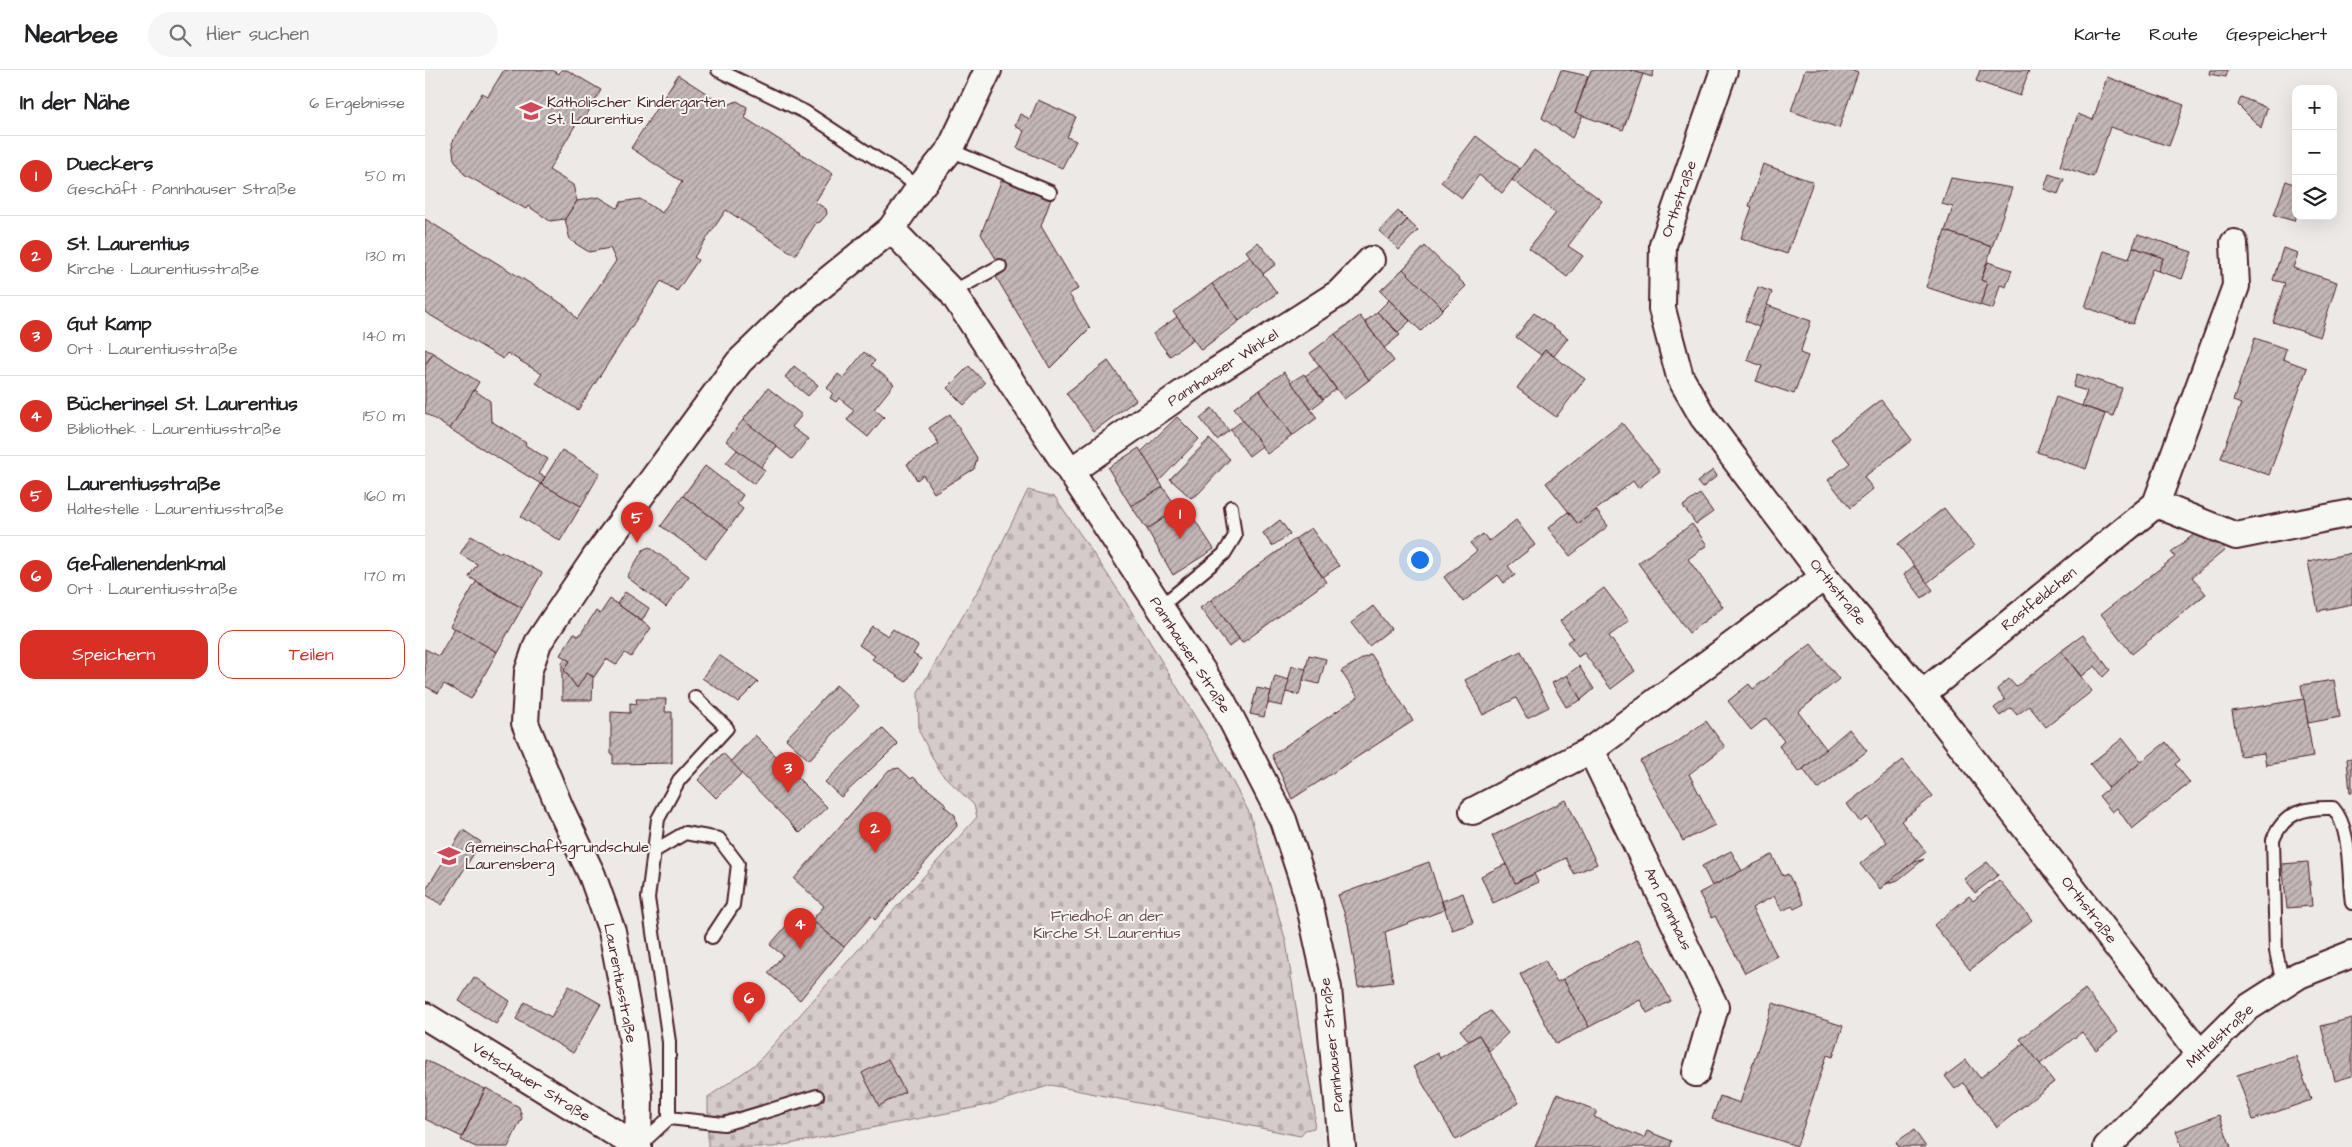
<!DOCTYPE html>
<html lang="de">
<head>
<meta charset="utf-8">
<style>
	body { margin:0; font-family:"Architects Daughter",sans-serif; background:#f6f6f6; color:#202124 }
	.controls { position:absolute; right:15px; top:15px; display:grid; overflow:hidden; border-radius:10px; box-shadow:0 5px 20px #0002 }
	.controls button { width:45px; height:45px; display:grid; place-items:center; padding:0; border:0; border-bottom:1px solid #e0e0e0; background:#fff; color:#202124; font:25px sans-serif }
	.you { position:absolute; left:994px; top:489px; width:18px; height:18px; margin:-12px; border:4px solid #fff; border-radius:50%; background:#1a73e8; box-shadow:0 0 0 8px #1a73e833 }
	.badge { display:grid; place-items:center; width:32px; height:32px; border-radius:50%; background:#d93025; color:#fff; font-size:16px; font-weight:700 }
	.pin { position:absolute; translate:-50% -41px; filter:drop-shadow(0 1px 2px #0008) }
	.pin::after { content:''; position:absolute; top:26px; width:18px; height:15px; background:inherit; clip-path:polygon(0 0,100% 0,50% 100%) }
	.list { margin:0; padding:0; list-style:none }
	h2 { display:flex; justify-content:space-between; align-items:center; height:65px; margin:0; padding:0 20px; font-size:21px }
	h2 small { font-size:16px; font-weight:400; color:#757577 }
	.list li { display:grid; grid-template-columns:32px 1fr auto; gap:15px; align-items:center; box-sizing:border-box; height:80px; padding:0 20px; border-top:1px solid #e0e0e0 }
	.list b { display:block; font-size:19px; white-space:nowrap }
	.list p { margin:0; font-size:16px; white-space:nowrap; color:#757577 }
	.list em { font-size:16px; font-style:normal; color:#757577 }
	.actions { display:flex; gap:10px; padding:15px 20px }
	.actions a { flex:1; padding:11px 0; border:1px solid #d93025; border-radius:15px; text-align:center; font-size:18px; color:#d93025 }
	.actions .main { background:#d93025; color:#fff }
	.icon { flex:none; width:28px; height:28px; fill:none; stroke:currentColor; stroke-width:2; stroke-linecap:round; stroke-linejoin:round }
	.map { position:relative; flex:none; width:1927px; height:1077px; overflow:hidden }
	header { display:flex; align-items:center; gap:30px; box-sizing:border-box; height:70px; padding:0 25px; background:#fff; border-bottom:1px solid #e0e0e0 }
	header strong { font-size:24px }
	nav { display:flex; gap:28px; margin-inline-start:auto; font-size:18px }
	.search { width:350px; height:45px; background:#f6f6f6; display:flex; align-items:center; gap:12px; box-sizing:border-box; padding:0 18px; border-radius:28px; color:#757577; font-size:19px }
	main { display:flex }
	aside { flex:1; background:#fff }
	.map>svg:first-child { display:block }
</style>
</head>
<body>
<header>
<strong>Nearbee</strong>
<div class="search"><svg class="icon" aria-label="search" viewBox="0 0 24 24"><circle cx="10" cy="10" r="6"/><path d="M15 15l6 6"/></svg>Hier suchen</div>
<nav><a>Karte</a><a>Route</a><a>Gespeichert</a></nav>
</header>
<main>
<aside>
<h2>In der Nähe<small>6 Ergebnisse</small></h2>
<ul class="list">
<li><span class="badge">1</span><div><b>Dueckers</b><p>Geschäft · Pannhauser Straße</p></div><em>50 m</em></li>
<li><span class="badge">2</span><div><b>St. Laurentius</b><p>Kirche · Laurentiusstraße</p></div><em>130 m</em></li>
<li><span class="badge">3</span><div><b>Gut Kamp</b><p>Ort · Laurentiusstraße</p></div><em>140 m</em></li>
<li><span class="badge">4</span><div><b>Bücherinsel St. Laurentius</b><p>Bibliothek · Laurentiusstraße</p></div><em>150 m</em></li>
<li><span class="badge">5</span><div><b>Laurentiusstraße</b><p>Haltestelle · Laurentiusstraße</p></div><em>160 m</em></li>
<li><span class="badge">6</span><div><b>Gefallenendenkmal</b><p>Ort · Laurentiusstraße</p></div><em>170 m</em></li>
</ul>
<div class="actions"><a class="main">Speichern</a><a>Teilen</a></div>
</aside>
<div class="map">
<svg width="1927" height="1077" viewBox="0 0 1927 1077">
	<defs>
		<pattern id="cemetery-stones" width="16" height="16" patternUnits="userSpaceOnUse" patternTransform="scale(1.25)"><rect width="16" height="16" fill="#d4cbca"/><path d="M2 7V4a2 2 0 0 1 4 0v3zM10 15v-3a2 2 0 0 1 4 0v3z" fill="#b8aeae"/></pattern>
		<pattern id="building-hatch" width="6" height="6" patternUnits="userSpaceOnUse" patternTransform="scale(1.25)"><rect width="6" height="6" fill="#c4b7b7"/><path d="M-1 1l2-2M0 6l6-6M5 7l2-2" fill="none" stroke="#a19495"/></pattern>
	</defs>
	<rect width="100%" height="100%" fill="#ece9e6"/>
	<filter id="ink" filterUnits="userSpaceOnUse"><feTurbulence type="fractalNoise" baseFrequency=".02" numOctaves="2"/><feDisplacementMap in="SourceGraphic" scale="10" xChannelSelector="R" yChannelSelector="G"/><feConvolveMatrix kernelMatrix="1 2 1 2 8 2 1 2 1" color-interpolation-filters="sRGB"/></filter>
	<g filter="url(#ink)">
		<polygon fill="url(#cemetery-stones)" stroke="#8f757a" points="603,420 630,427 697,526 792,683 825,744 861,872 874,957 890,1043 889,1058 880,1060 875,1066 626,1015 563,1035 349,1077 283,1077 283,1027 331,994 552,747 549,735 515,702 494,661 493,622 555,517"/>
		<g fill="url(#building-hatch)" stroke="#4a1f2b">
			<polygon points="79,0 127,0 134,4 136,0 142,0 176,20 159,49 155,47 124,100 148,115 152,131 140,149 125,151 103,136 101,139 39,104 29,89 27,73 57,23 63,26"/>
			<polygon points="1136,0 1163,6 1150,43 1158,45 1147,68 1117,48"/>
			<polygon points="1166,0 1205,0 1218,4 1198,60 1150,43"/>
			<polygon points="1205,0 1229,0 1227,7"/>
			<polygon points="1380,0 1426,0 1433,3 1414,58 1366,41"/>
			<polygon points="1555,0 1604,0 1595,26 1551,11"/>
			<polygon points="1785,0 1803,0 1801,7 1784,4"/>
			<polygon points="253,5 301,36 312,31 322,37 320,48 408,104 390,132 401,139 402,144 395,152 391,153 370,185 301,140 269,187 273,190 252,221 236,211 153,340 111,313 117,304 82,283 78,289 0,242 0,149 119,222 143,238 152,249 191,191 185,178 164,182 145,170 140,149 152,131 174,127 192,138 196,132 215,129 237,143 257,112 206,78"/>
			<polygon points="1682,7 1759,35 1744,76 1685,57 1668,107 1635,96 1653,44 1668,50"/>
			<polygon points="1816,27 1842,38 1836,58 1813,35"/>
			<polygon points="613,30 651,47 642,67 651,71 637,98 592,78 599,61 590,56 595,44 605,49"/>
			<polygon points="1051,66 1095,99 1077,123 1054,105 1037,128 1016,112"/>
			<polygon points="1109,80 1177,131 1143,176 1158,186 1142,207 1104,178 1131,143 1087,110"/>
			<polygon points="1338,94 1388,112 1362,184 1316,168 1327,137 1324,136"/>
			<polygon points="1624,104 1639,109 1633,124 1619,119"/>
			<polygon points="1526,108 1587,118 1567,177 1520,161 1528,137 1517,134"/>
			<polygon points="577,109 626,129 616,156 653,219 644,224 665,258 625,298 571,207 579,202 556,164"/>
			<polygon points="1861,111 1871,115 1871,144 1869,151 1849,145"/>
			<polygon points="973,141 982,150 964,170 954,161"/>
			<polygon points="982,150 993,160 974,180 964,170"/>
			<polygon points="1520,161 1567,177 1556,210 1563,213 1555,235 1501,217"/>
			<polygon points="1713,164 1767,182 1757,209 1733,201 1738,188 1708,177"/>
			<polygon points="833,172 851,194 838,204 821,181"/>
			<polygon points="1000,176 1041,216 1018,239 978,199"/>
			<polygon points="1708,177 1738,188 1733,201 1727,199 1708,254 1660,237 1679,181 1704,189"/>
			<polygon points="1858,178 1873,183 1868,198 1912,212 1895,267 1848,252 1860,213 1848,210"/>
			<polygon points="825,186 852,223 814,251 787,214"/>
			<polygon points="1563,192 1587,200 1581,217 1575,215 1568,239 1555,235 1563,213 1556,210"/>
			<polygon points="978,199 1018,239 996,261 955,221"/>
			<polygon points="787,214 814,251 776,280 748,242"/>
			<polygon points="1333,217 1347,222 1334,257 1320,251"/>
			<polygon points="964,230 985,251 973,262 952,242"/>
			<polygon points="1342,235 1386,251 1375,283 1383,286 1369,324 1331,311 1337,296 1322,290"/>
			<polygon points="952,242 975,265 959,278 940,252"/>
			<polygon points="1109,243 1143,268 1129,286 1120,280 1116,285 1091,267"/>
			<polygon points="935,246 969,291 944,310 910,264"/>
			<polygon points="752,247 768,269 745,286 728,264"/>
			<polygon points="910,264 944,310 919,329 885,283"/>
			<polygon points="1830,268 1861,279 1858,289 1882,298 1844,405 1796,388 1816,334 1808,331"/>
			<polygon points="0,279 8,283 0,296"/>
			<polygon points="1120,280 1160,309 1131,347 1092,318"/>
			<polygon points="439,282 450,291 446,295 469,314 449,339 459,347 443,367 422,350 429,340 414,328 411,332 405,328 408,323 402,318 413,304 418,308"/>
			<polygon points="8,283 54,312 25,359 0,343 0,296"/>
			<polygon points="683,291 711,330 669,361 641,323"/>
			<polygon points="369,296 393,315 383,326 360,307"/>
			<polygon points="544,296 560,313 539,335 522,318"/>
			<polygon points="895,296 911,319 898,329 880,306"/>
			<polygon points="859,302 892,348 867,366 834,320"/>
			<polygon points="879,304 898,330 886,339 866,312"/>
			<polygon points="1652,304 1697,318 1688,346 1657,336 1662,321 1648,317"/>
			<polygon points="343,318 377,345 367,357 383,369 367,389 318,350"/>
			<polygon points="49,320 65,331 66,351 101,373 100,375 123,389 114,404 120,407 116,414 25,359"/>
			<polygon points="834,320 867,366 842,384 809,338"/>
			<polygon points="1631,327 1680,344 1661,399 1612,382"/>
			<polygon points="1456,330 1487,370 1439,407 1448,419 1425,438 1403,410 1425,393 1406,369"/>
			<polygon points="787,338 804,361 792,370 775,348"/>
			<polygon points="525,344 552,388 549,399 509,423 498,405 492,410 482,394 514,374 504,358"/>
			<polygon points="752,347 774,369 734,411 716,382"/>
			<polygon points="318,350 352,376 335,398 301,371"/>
			<polygon points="818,350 837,376 824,386 805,360"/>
			<polygon points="1197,353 1235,401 1213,418 1208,411 1153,454 1121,413"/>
			<polygon points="784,369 805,389 774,423 766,428 745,409"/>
			<polygon points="714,378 738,417 706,436 683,398"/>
			<polygon points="137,380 175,403 156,436 116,414"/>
			<polygon points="312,380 340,400 329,414 301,393"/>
			<polygon points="280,396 318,425 312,434 318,439 303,459 258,426"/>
			<polygon points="1288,400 1292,406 1277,418 1272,412"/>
			<polygon points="116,414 156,436 135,471 96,447"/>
			<polygon points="738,417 753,439 722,459 706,436"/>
			<polygon points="1275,424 1288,442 1271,454 1258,436"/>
			<polygon points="258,426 303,459 281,488 236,456"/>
			<polygon points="760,435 789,479 748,505 722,459"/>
			<polygon points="1519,438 1549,476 1502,513 1473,474"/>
			<polygon points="1171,440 1183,456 1145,486 1123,458 1143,442 1153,454"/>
			<polygon points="855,450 865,464 847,476 838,463"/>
			<polygon points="1091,450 1110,475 1083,496 1090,505 1079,513 1073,505 1038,532 1019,507 1052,481 1045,473 1058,464 1064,471"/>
			<polygon points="1267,454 1282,475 1263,489 1298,537 1264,563 1213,493"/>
			<polygon points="886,458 914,496 898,507 870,469"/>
			<polygon points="1771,463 1791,469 1800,480 1767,507 1781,524 1707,584 1676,544 1750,487 1746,482"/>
			<polygon points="46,466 75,483 76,481 117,503 97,538 44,507 52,494 35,484"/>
			<polygon points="870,469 901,512 817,573 786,530"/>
			<polygon points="224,477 264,506 241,537 202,507 218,480"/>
			<polygon points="1927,483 1927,534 1893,541 1883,492"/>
			<polygon points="1489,496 1508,520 1497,528 1479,504"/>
			<polygon points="51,512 97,538 72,582 25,556"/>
			<polygon points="1179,518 1204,551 1184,566 1210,601 1186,619 1159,583 1153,587 1142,572 1148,568 1135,551"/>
			<polygon points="200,522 224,538 217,551 192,534"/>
			<polygon points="185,529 226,558 206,587 200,583 191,595 181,589 169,607 162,603 152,618 139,600 145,591 135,585 149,563 154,566 171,541 175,544"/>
			<polygon points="786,530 814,569 804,577 775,538"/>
			<polygon points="948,536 966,559 944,576 926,553"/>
			<polygon points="447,556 463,566 468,559 493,576 488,584 496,589 481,612 447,589 450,586 434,575"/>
			<polygon points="30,558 72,582 46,629 19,614 13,623 0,616 0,579 14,586"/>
			<polygon points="1658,565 1685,600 1678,607 1670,596 1656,606 1636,581"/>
			<polygon points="1386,574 1414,609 1373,642 1402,680 1374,702 1354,676 1359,671 1341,648 1326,660 1303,631 1324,614 1328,619"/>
			<polygon points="1096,581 1124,637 1102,648 1091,628 1058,645 1040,610"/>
			<polygon points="1636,581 1667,621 1621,657 1604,636 1592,645 1586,638 1575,646 1569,638 1580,630 1572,619 1584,609 1591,617"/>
			<polygon points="946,584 988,651 867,729 847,685 933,627 916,601"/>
			<polygon points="294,585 333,612 313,632 277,608"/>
			<polygon points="884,585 901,589 894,614 878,610"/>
			<polygon points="140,588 145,591 139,600 152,618 162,603 168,607 167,630 137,630 137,593"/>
			<polygon points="867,596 881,599 874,625 860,622"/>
			<polygon points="1154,596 1169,619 1156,630 1142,605"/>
			<polygon points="1142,605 1156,630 1141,637 1127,613"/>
			<polygon points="850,606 864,610 857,636 843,633"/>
			<polygon points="1909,610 1915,647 1883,653 1876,615"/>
			<polygon points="411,615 434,636 384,690 361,669"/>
			<polygon points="832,618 846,621 839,647 825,644"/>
			<polygon points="211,629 241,629 240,642 247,642 247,693 188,694 188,684 186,684 186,642 205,643 205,633 212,634"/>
			<polygon points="1879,629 1888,687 1841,695 1839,683 1815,686 1807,641"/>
			<polygon points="1281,651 1300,677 1264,704 1290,755 1258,771 1215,691 1248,675"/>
			<polygon points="457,658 473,674 416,727 400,712"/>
			<polygon points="1424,659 1442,681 1393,719 1378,699"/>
			<polygon points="330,665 402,737 375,763 305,692"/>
			<polygon points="1698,668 1717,692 1684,718 1665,694"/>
			<polygon points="1741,672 1755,690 1750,694 1765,713 1707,759 1692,738 1687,742 1674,726"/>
			<polygon points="298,683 317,703 291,728 273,710"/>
			<polygon points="1927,688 1927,723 1925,723 1922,689"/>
			<polygon points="1478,690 1508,726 1476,751 1501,782 1455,819 1435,794 1462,772 1442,747 1435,752 1422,734"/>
			<polygon points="474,698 486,709 488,707 521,734 519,736 530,745 532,756 450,850 446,846 419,877 387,850 399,836 369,809 464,700"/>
			<polygon points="1141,730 1172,794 1149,804 1141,788 1090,813 1067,766"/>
			<polygon points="38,760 56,772 17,835 0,824 0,821"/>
			<polygon points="1306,781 1317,801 1287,816 1277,796"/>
			<polygon points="1347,785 1358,806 1363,804 1379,834 1369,839 1367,836 1357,841 1349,826 1327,838 1352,886 1320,903 1290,846 1287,848 1274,823"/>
			<polygon points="1499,789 1473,810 1461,814 1487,793"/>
			<polygon points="1004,792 1019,840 960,862 968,912 933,917 923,854 913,825"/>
			<polygon points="1562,792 1573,805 1550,823 1539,809"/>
			<polygon points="1883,792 1887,836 1862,838 1857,794"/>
			<polygon points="1081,794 1090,813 1109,804 1113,812 1068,833 1056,806"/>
			<polygon points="1574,810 1607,850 1545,900 1509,855 1544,826 1548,831"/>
			<polygon points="1038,823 1048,853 1027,860 1017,831"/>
			<polygon points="387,850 419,877 375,930 343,903 358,885 345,875 362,855 375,865"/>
			<polygon points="1213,869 1246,931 1222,943 1215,930 1164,957 1138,909"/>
			<polygon points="1120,890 1132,912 1138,909 1164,957 1131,974 1095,904"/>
			<polygon points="49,907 85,931 71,954 34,931"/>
			<polygon points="144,916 176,934 148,983 91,949 100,932 126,947"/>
			<polygon points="1660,919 1693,962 1671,980 1657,962 1615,994 1595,969"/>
			<polygon points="1348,933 1418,956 1408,987 1402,985 1372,1076 1287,1049 1295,1026 1315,1033"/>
			<polygon points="1065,941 1083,963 1064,981 1054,965 1044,971 1035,960"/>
			<polygon points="1927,948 1927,1006 1910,1011 1896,956"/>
			<polygon points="1054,965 1094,1033 1031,1070 988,997 1012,983 1015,988"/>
			<polygon points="1599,973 1629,1012 1572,1057 1538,1013 1530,1019 1520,1006 1541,990 1555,1008"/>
			<polygon points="1871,986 1886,1030 1828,1050 1812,1005"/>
			<polygon points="463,989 480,1022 454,1036 437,1003"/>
			<polygon points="0,990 60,1019 37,1067 0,1049"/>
			<polygon points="61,1018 94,1037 97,1048 83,1077 51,1077 36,1070"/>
			<polygon points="1132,1024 1172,1041 1169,1047 1219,1068 1222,1061 1247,1071 1245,1077 1110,1077"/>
			<polygon points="1794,1045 1806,1077 1757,1077 1751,1061"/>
			<polygon points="1489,1060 1501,1077 1474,1077 1471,1072"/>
		</g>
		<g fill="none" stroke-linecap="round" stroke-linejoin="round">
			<defs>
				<g id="lane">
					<polyline points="293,0 380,42 495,117"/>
					<polyline points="525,80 625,122"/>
					<polyline points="527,222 575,196"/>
					<polyline points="735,537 799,484 810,466 806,437"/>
					<polyline points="229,781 233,749 254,710 302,658 270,627"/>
					<path d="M 1858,915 L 1851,881 L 1848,770 C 1859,742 1880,737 1908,738 C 1927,759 1923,805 1927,833"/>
					<polyline points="244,1048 299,1054 392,1026"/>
					<polyline points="215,1075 244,1048 244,972 223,828 229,781 260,763 294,769 313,794 308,835 287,867"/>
				</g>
				<g id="street">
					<polyline points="1299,0 1238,175 1237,239 1255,307 1278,347 1399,507 1497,624 1775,984"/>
					<polyline points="466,159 527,222 797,631 858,750 882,823 903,918 917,1077"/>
					<polyline points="646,401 768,316 914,223 946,190"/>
					<polyline points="1731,434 1811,466 1927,443"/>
					<polyline points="1497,624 1731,434 1811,216 1809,173"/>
					<polyline points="1166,680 1290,937 1271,1003"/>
					<polyline points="1048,741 1166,680 1399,507"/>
					<polyline points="0,946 213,1077"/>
					<polyline points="213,1077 214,1026 207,965 187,861 167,805 135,738 100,653 103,602 113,573 170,488 314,292 375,233 466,159 495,117 525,80 563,0"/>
					<polyline points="1682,1077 1821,939 1874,905 1927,884"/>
				</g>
			</defs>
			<use href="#lane" stroke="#4a1f2b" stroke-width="16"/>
			<use href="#street" stroke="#4a1f2b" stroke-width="30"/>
			<use href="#lane" stroke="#f6f6f2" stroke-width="12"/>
			<use href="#street" stroke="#f6f6f2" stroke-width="26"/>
		</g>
	</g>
	<defs>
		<symbol id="school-bare" viewBox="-9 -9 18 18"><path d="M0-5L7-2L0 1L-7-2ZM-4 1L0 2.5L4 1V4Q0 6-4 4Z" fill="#d1495b" stroke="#f6f6f2" stroke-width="2.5" paint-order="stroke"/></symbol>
	</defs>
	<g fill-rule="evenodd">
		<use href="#school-bare" x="90" y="25" width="32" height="32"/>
		<use href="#school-bare" x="8" y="770" width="32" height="32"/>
	</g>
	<g text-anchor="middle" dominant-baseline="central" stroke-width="4" stroke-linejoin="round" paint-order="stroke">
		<g font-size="15" fill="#4a1f2b" stroke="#f6f6f2" text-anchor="start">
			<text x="122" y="32">Katholischer Kindergarten<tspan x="122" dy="17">St. Laurentius</tspan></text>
			<text x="40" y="777">Gemeinschaftsgrundschule<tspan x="40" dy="17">Laurensberg</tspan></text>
		</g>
		<g font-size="15" fill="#4a1f2b" stroke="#f6f6f2">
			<text transform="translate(1254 129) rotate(-71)">Orthstraße</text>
			<text transform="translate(798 298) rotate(-33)">Pannhauser Winkel</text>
			<text transform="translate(1413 522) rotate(51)">Orthstraße</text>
			<text transform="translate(1614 529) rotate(-39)">Rastfeldchen</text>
			<text transform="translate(765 585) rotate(57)">Pannhauser Straße</text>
			<text transform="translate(1243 839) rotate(64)">Am Pannhaus</text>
			<text transform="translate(1664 840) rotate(52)">Orthstraße</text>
			<text transform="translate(195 913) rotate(79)">Laurentiusstraße</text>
			<text transform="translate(1795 966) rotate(-43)">Mittelstraße</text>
			<text transform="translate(907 975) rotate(-96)">Pannhauser Straße</text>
			<text transform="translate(106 1012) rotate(32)">Vetschauer Straße</text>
		</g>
		<g font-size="15" fill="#6c4a53" stroke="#f6f6f2">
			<text x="682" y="846">Friedhof an der<tspan x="682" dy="17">Kirche St. Laurentius</tspan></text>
		</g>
	</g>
</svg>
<div class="controls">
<button>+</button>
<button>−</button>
<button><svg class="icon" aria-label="layers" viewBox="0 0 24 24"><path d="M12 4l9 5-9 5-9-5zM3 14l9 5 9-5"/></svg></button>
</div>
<div class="you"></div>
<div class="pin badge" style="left:755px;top:469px">1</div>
<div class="pin badge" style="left:450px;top:783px">2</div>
<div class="pin badge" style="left:363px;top:723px">3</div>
<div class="pin badge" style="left:375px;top:879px">4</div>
<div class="pin badge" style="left:212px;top:473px">5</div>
<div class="pin badge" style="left:324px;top:953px">6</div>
</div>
</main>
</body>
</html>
